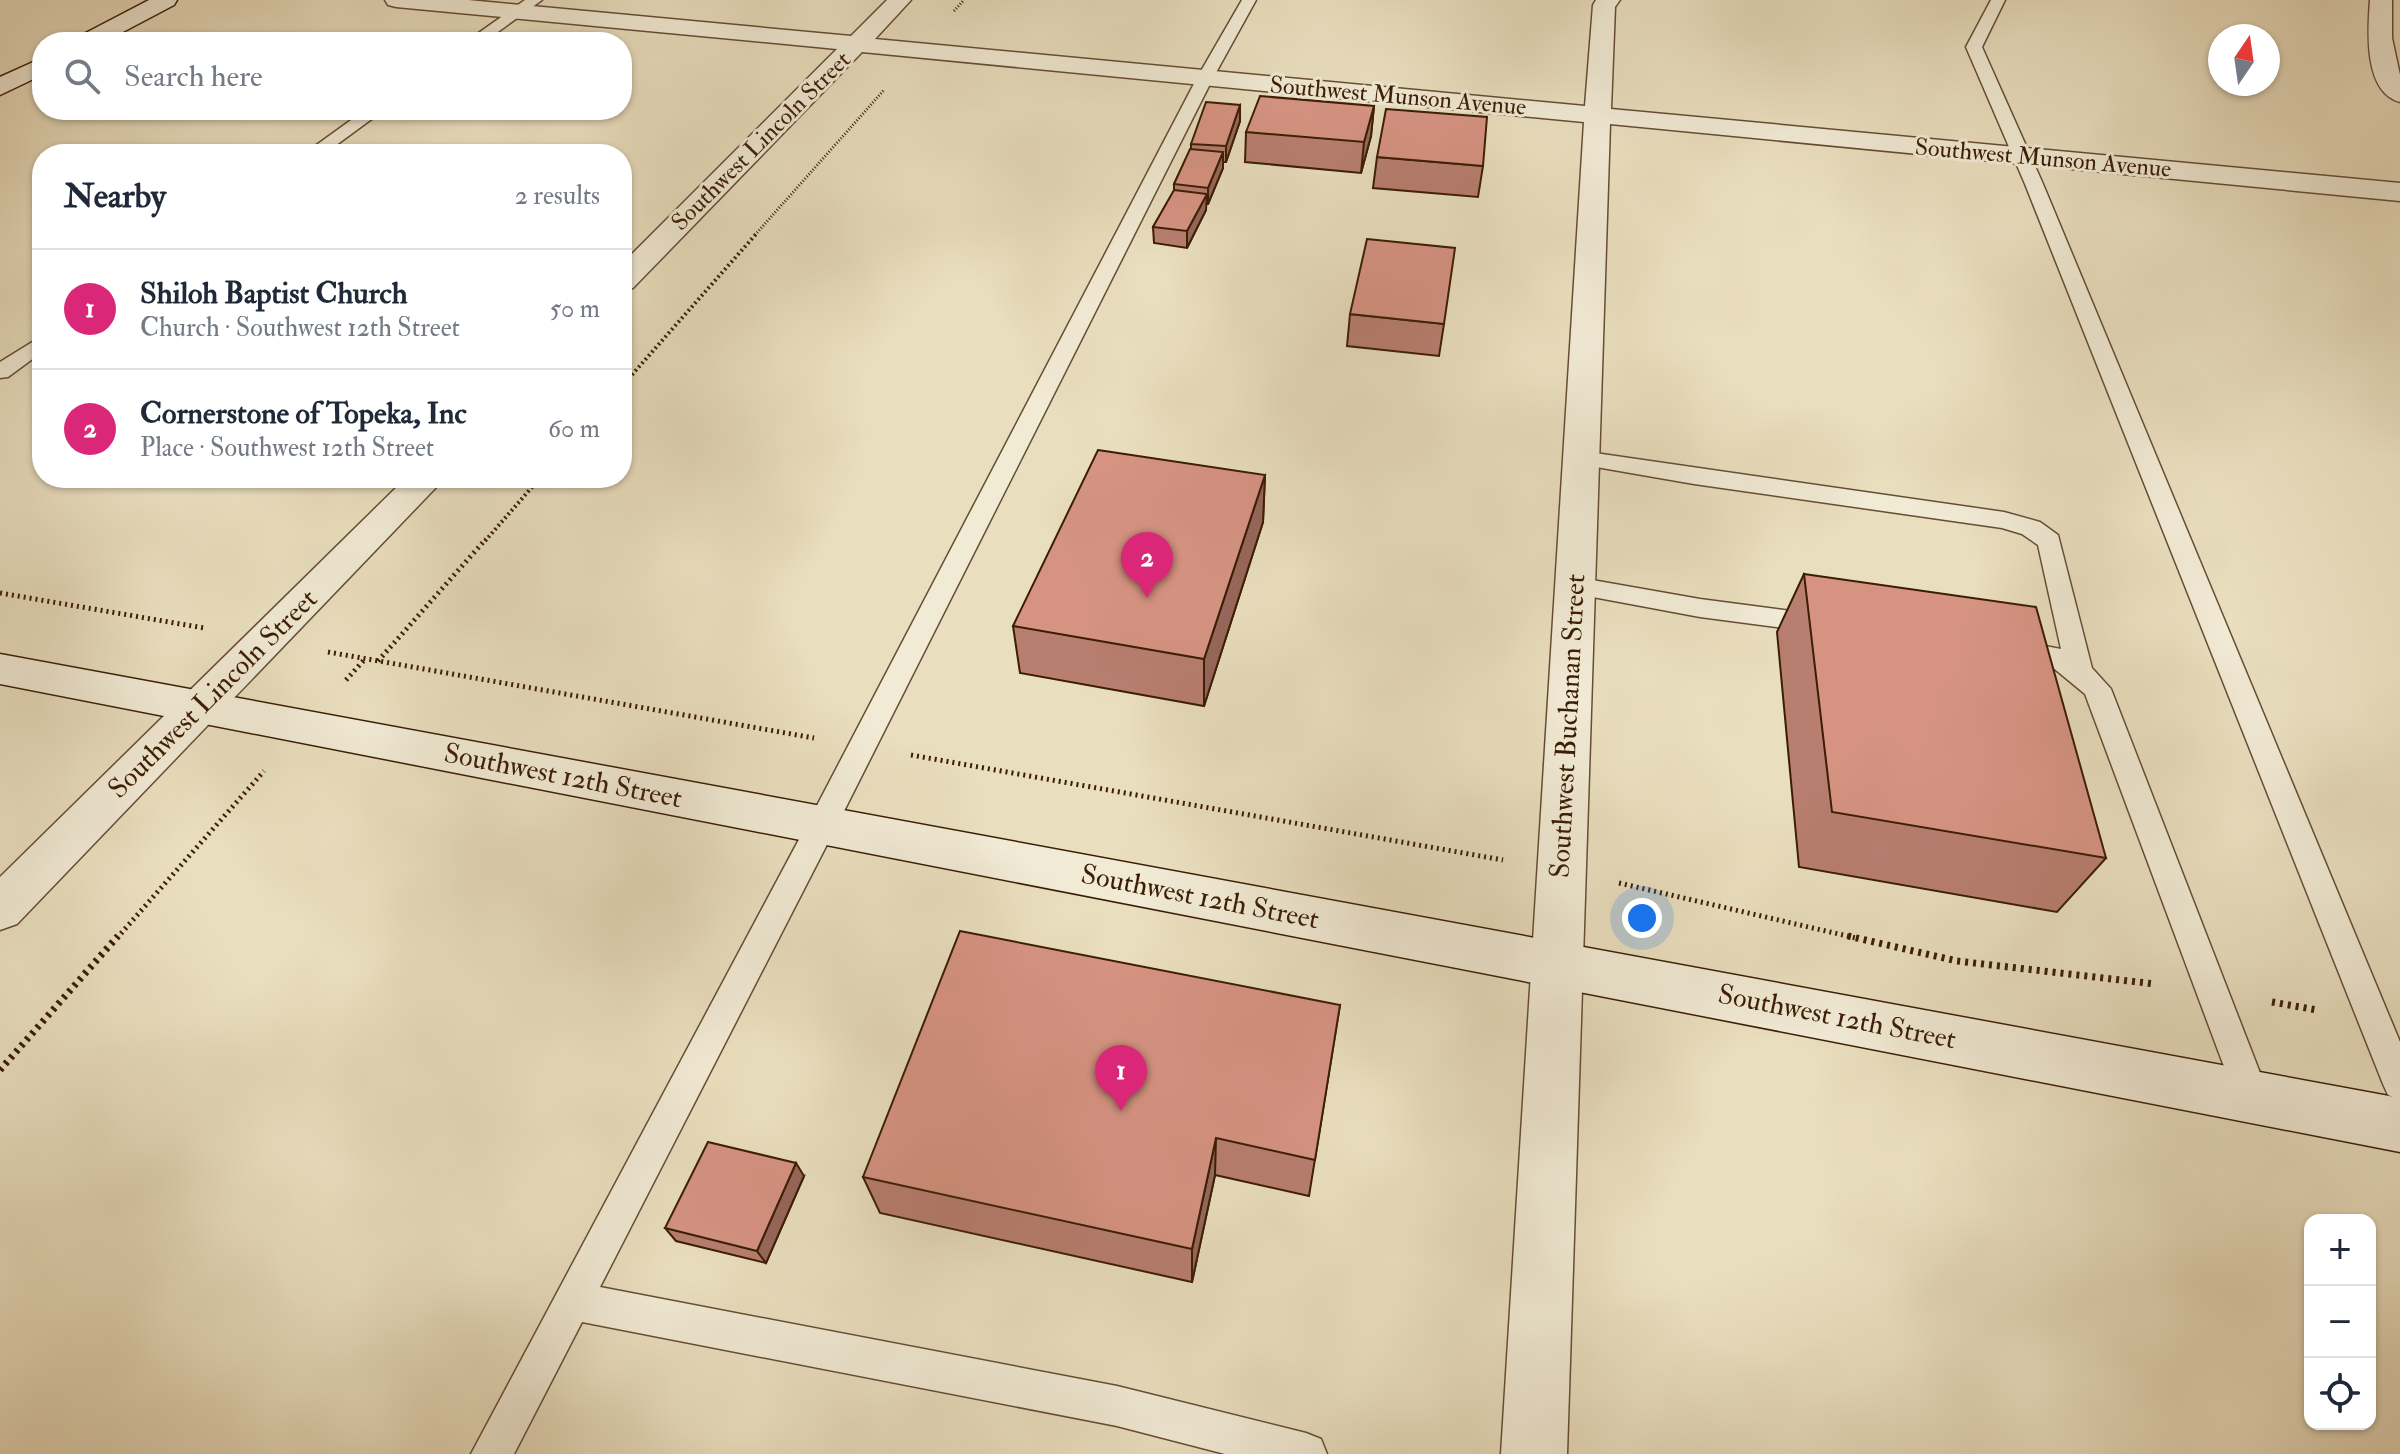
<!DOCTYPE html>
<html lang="en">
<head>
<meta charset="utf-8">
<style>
	body { margin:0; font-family:"IM FELL Double Pica",serif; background:#f2f2f3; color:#1f2937 }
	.controls { position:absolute; right:24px; bottom:24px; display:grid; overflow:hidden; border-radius:16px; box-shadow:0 2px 6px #0004 }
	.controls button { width:72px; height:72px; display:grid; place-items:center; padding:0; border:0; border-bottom:2px solid #e0e1e3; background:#fff; color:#1f2937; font:40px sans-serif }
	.compass { position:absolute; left:2208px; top:24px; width:72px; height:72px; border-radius:50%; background:#fff; box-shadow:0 2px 6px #0004; rotate:13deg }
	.you { position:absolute; left:1642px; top:918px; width:28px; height:28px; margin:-20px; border:6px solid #fff; border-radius:50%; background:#1a73e8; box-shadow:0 0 0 12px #1a73e833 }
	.badge { display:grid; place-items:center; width:52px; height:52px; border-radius:50%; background:#db2777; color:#fff; font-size:26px; font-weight:700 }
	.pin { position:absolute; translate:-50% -66px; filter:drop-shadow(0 2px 4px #0008) }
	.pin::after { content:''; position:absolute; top:42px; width:28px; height:24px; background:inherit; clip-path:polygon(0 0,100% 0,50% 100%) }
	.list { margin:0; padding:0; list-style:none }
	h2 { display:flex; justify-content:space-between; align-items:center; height:104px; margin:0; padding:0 32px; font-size:34px }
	h2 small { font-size:26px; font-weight:400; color:#747a83 }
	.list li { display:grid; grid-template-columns:52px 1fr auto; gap:24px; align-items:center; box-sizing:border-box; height:120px; padding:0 32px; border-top:2px solid #e0e1e3 }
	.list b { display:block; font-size:30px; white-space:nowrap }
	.list p { margin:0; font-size:26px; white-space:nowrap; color:#747a83 }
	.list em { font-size:26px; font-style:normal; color:#747a83 }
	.icon { flex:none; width:44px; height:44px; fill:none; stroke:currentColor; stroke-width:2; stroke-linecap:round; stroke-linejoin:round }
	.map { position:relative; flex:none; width:2400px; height:1454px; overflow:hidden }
	.search { position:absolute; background:#fff; box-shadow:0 2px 6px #0004; left:32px; top:32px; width:600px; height:88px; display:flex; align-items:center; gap:20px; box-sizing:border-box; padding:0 28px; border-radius:32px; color:#747a83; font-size:30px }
	.panel { position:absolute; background:#fff; box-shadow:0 2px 6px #0004; left:32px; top:144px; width:600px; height:344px; border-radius:32px }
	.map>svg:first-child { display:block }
</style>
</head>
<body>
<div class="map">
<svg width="2400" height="1454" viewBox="0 0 2400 1454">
	<rect width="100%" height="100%" fill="#e9debe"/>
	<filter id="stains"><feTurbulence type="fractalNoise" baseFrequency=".0025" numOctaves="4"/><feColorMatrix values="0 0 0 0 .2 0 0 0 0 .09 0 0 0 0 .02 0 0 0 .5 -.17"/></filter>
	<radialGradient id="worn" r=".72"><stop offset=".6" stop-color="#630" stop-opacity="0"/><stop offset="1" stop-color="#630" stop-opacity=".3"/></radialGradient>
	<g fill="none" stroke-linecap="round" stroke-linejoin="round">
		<defs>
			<g id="service">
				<polygon points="525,0 542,0 484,42 466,42"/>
				<polygon points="1242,0 1256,0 1213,78 837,825 600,1287 1117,1386 1306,1433 1321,1439 1327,1454 1225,1454 1117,1426 582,1322 514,1454 471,1454 811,817 1197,78"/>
				<polygon points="1991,0 2005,0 1982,47 2043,184 2400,1042 2400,1100 2388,1095 2383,1084 2025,184 1966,47"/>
				<polygon points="365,110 384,110 324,154 304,154"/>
				<polygon points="42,336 42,352 8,377 0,378 0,362"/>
				<polygon points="1581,451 2004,512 2040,522 2058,535 2092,668 2111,689 2269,1096 2264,1108 2252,1112 2240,1108 2235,1096 2085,694 2051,666 2005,656 2001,649 2005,642 2014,640 2061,649 2038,545 2022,534 2002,528 1694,484 1573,463 1570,458 1573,453"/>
				<polygon points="1575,577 1700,599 1822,615 1831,618 1835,624 1831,630 1822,633 1700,617 1566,592 1562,586 1566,580"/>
			</g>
			<g id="minor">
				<polygon points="385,0 468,0 851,36 887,0 911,0 875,39 1585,106 1593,5 1596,0 1620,0 1615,7 1611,109 2400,183 2400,201 1610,124 1567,1454 1501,1454 1584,122 862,52 633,288 622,290 622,264 837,49 396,7 388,5"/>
				<path d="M 2370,0 L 2392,0 L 2392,38 L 2400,75 L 2400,102 C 2363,92 2368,29 2370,0 Z"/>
				<polygon points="406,478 445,478 17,924 0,930 0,877"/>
			</g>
			<g id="secondary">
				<polygon points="149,0 177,0 174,5 104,42 74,42 78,37"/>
				<polygon points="42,58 42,75 0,95 0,77"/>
				<polygon points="0,654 2400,1098 2400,1152 0,684"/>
			</g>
		</defs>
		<use href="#service" stroke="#664d33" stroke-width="3"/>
		<use href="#minor" stroke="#664d33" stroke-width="3"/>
		<use href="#secondary" stroke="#3b1d05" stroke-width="3"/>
		<g stroke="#3b1d05" stroke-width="3" stroke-dasharray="1 2" stroke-linecap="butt">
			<polyline points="954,11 964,0"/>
			<polyline points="755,235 884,90"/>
		</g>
		<g stroke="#3b1d05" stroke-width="4" stroke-dasharray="2 3" stroke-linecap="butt">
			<polyline points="622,386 757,233"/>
			<polyline points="485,541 540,478"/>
		</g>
		<g stroke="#3b1d05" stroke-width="5" stroke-dasharray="2 4" stroke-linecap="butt">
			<polyline points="0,593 204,628"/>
			<polyline points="328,652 814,738"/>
			<polyline points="378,661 486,539"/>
			<polyline points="346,680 365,659"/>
			<polyline points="911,755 1503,860"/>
			<polyline points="1619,883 1856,938"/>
			<polyline points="117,938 264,771"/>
		</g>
		<g stroke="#3b1d05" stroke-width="7" stroke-dasharray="3 5" stroke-linecap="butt">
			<polyline points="1848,936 1957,961 2155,984"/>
			<polyline points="2272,1002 2317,1010"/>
			<polyline points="0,1070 118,936"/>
		</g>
		<use href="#service" fill="#f1ead5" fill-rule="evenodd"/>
		<use href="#minor" fill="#f1ead5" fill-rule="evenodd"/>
		<use href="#secondary" fill="#f1ead5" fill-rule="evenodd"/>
	</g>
	<g fill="#b87e70" stroke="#3b1d05" stroke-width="2">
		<polygon points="1240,105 1240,121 1226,162 1223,162 1223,168 1208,204 1206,204 1206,210 1187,248 1154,243 1153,227 1174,191 1174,184 1191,149 1191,144"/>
		<polygon points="1374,106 1371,136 1361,173 1245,162 1246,132"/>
		<polygon points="1377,157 1483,166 1478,197 1373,188"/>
		<polygon points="1350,314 1444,324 1439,356 1347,346"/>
		<polygon points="1265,475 1263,522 1204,706 1020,673 1013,626"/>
		<polygon points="1804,574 2106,858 2057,912 1799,867 1777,632"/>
		<polygon points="1340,1005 1309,1196 1215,1175 1192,1282 880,1213 863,1177"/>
		<polygon points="804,1176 766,1263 676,1241 665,1228"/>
	</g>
	<g fill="#96675b" stroke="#3b1d05" stroke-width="2">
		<polygon points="1240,105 1240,121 1226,162 1226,146"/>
		<polygon points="1374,106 1371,136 1361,173 1364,142"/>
		<polygon points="1223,152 1223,168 1208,204 1208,188"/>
		<polygon points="1207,194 1206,210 1187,248 1187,231"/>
		<polygon points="1265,475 1263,522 1204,706 1204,659"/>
		<polygon points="1216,1138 1215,1175 1192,1282 1192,1249"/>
		<polygon points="796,1163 804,1176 766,1263 757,1251"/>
	</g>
	<g fill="#d69382" stroke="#3b1d05" stroke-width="2">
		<polygon points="1260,96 1374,106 1364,142 1246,132"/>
		<polygon points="1206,102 1240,105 1226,146 1191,144"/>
		<polygon points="1386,109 1487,117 1483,166 1377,157"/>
		<polygon points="1190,149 1223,152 1208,188 1174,184"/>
		<polygon points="1174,190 1207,194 1187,231 1153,227"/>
		<polygon points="1367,239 1455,248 1444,324 1350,314"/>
		<polygon points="1098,450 1265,475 1204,659 1013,626"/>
		<polygon points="1804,574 2036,607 2106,858 1832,812"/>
		<polygon points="960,931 1340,1005 1315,1160 1216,1138 1192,1249 863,1177"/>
		<polygon points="708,1142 796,1163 757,1251 665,1228"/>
	</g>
	<g text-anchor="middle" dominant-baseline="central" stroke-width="6" stroke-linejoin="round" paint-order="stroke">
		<g font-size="24" fill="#3b1d05" stroke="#f1ead5">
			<text transform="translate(1398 96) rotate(5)">Southwest Munson Avenue</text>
			<text transform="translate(761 141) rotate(-45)">Southwest Lincoln Street</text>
			<text transform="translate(2043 158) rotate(5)">Southwest Munson Avenue</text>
		</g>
		<g font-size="28" fill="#3b1d05" stroke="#f1ead5">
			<text transform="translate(213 694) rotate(-45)">Southwest Lincoln Street</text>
			<text transform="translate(1568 726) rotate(-87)">Southwest Buchanan Street</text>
			<text transform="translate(563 776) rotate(11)">Southwest 12th Street</text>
			<text transform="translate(1200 897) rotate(11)">Southwest 12th Street</text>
			<text transform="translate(1837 1017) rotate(11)">Southwest 12th Street</text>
		</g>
	</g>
	<rect width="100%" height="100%" filter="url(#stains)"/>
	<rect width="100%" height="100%" fill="url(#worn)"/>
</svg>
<div class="controls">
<button>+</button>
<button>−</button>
<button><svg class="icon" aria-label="locate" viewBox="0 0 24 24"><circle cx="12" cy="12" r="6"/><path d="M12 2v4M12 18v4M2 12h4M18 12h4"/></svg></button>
</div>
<svg class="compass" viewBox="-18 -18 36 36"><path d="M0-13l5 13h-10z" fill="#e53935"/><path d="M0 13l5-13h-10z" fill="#747a83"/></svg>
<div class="you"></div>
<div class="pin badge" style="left:1121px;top:1111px">1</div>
<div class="pin badge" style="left:1147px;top:598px">2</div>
<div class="search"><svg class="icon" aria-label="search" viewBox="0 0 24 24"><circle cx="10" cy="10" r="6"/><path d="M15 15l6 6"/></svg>Search here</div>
<section class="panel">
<h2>Nearby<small>2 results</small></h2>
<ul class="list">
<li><span class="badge">1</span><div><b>Shiloh Baptist Church</b><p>Church · Southwest 12th Street</p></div><em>50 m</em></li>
<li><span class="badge">2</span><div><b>Cornerstone of Topeka, Inc</b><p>Place · Southwest 12th Street</p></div><em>60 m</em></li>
</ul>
</section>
</div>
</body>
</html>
